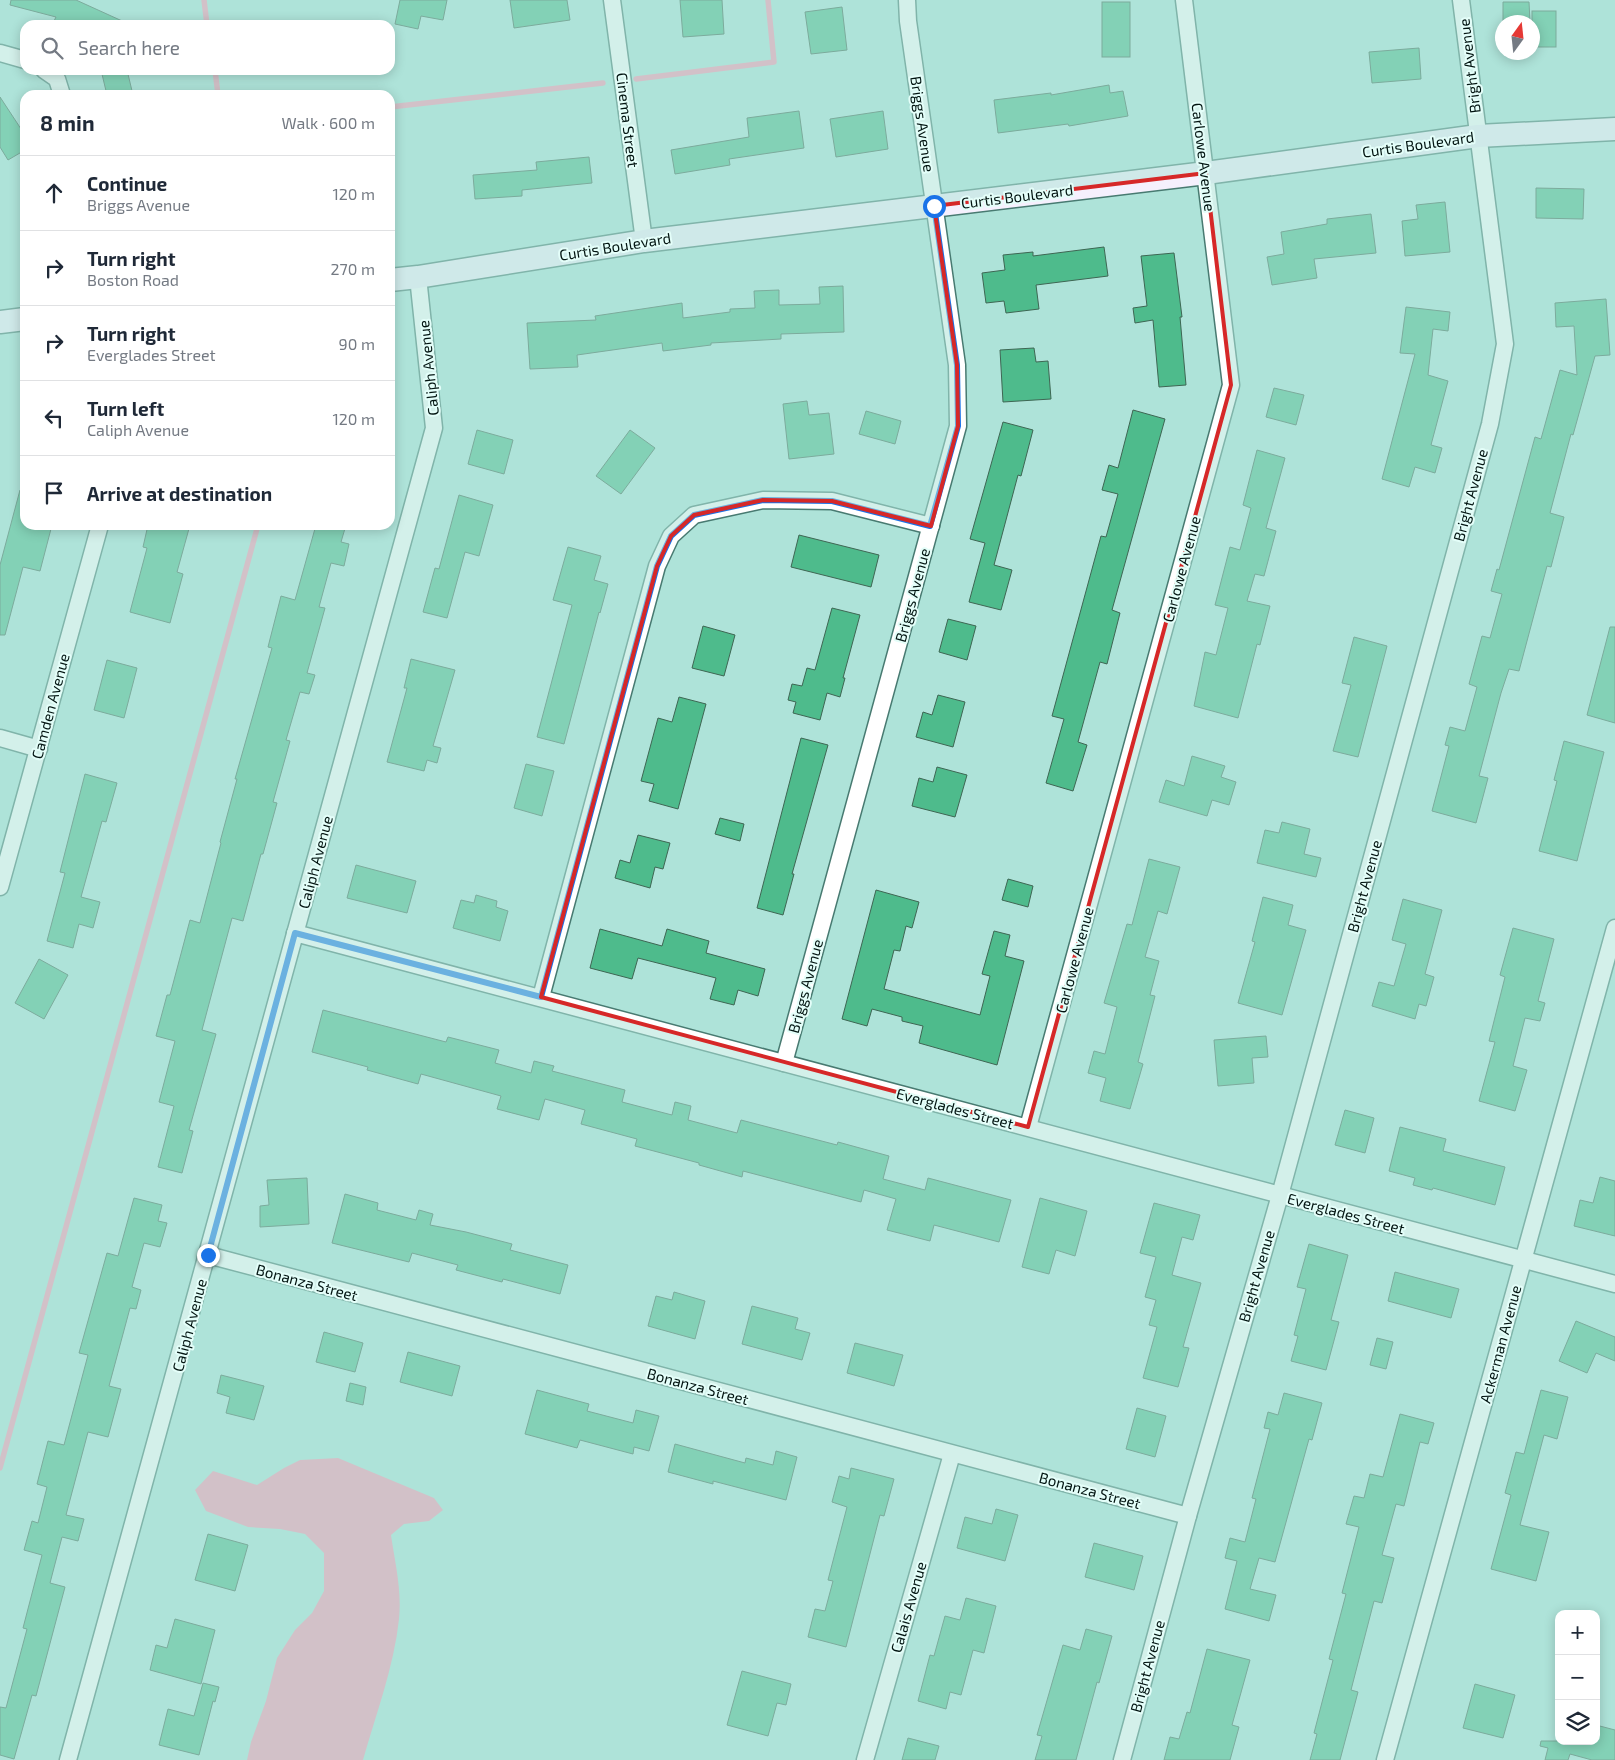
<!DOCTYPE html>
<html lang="en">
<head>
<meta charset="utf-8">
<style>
	body { margin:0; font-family:"Exo 2",sans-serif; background:#f6f6f7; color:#1f2937 }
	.controls { position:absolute; right:15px; bottom:15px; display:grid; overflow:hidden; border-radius:10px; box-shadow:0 2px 12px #0003 }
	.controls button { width:45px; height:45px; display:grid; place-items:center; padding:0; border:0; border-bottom:1px solid #e0e1e3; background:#fff; color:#1f2937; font:25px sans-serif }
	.compass { position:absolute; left:1495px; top:15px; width:45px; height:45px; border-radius:50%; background:#fff; box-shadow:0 2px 12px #0003; rotate:15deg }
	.stop { position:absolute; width:15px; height:15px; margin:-11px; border:4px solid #1a73e8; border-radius:50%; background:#fff }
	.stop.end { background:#1a73e8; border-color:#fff; box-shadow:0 1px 5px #0008 }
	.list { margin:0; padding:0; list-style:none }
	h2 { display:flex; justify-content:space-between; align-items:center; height:65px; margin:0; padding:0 20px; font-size:21px }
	h2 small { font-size:16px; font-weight:400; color:#747a83 }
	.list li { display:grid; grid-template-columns:32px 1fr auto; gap:15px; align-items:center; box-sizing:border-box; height:75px; padding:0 20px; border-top:1px solid #e0e1e3 }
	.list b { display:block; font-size:19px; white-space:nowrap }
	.list p { margin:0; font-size:16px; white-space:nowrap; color:#747a83 }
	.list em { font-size:16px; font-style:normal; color:#747a83 }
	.icon { flex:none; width:28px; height:28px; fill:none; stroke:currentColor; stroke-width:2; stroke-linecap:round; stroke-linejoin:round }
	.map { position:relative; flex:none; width:1615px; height:1760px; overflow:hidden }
	.search { position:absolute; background:#fff; box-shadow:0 2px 12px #0003; left:20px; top:20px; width:375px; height:55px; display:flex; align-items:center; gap:12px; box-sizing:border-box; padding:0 18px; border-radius:15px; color:#747a83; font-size:19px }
	.panel { position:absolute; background:#fff; box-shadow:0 2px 12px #0003; left:20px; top:90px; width:375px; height:440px; border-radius:15px }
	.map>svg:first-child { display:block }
</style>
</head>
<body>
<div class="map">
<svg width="1615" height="1760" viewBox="0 0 1615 1760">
	<rect width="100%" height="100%" fill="#aee3d9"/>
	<path fill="#fc98b4" d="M 338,1458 L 434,1498 L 443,1510 L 429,1521 L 404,1524 L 391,1535 C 395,1563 402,1590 399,1619 C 394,1667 376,1714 363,1760 L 247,1760 L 251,1742 L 266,1701 L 277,1658 L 295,1630 L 312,1613 L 324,1591 L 324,1553 L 305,1534 L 280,1529 L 248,1527 L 206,1511 L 195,1490 L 213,1471 L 257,1485 L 284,1468 L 300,1460 Z"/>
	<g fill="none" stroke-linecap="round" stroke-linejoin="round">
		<g stroke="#fc98b4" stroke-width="5.5">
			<polyline points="204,0 207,25"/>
			<polyline points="215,70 218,95"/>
			<polyline points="636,79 774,62 768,0"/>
			<polyline points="390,107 603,83"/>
			<polyline points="0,1468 258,525"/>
		</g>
	</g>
	<g fill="#4ebb8c" stroke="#3e6653">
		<polygon points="11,0 76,0 131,25 64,25 54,21 56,17 10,5"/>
		<polygon points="400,0 447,0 443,20 421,16 418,29 395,24"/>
		<polygon points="510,0 567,0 570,20 514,28"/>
		<polygon points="680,0 722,0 724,34 683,37"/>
		<rect x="1102" y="2" width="28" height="55"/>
		<polygon points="1503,2 1529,2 1530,22 1503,22"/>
		<polygon points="842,7 847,50 811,54 805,12"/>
		<rect x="1532" y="11" width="24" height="36"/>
		<polygon points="1419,48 1421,79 1372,83 1369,52"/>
		<polygon points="101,70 127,70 133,95 107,95"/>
		<polygon points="1109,85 1110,93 1123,91 1128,116 1069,126 1068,124 998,133 994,100 1051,93 1051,95"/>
		<polygon points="0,97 25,135 25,150 8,160 0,147"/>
		<polygon points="799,111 804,148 729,159 730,165 675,174 671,150 749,137 747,118"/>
		<polygon points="883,111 888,149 836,157 830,119"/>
		<polygon points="589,157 592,183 522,190 522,196 475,199 473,175 537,170 536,162"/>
		<polygon points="1536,188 1584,189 1583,219 1536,218"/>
		<polygon points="1445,202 1450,252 1405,256 1402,221 1418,219 1416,205"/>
		<polygon points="1371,214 1376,253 1314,259 1317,278 1272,285 1267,257 1284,254 1281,232 1327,224 1327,219"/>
		<polygon points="1104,247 1108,276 1036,285 1039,309 1006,313 1004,301 986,303 982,273 1005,270 1003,255 1033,252 1033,256"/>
		<polygon points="1174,253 1182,317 1180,317 1186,385 1159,387 1153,320 1135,323 1133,308 1147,306 1141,256"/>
		<polygon points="843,286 844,332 781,334 781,339 711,343 711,345 663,351 662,343 577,355 578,367 530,369 527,323 596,320 595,316 682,303 683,318 730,312 730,309 755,308 754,291 779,290 779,305 820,304 819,287"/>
		<polygon points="1606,299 1610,355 1595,356 1573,435 1571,434 1550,513 1564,517 1551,567 1547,566 1519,671 1509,669 1501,693 1479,776 1488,778 1476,823 1432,811 1449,746 1445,745 1450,727 1465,731 1477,687 1469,684 1482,636 1490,638 1502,594 1491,591 1497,569 1499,570 1535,437 1541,439 1560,370 1577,375 1574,326 1556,327 1555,303"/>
		<polygon points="1406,307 1450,312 1448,331 1433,329 1428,375 1448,381 1431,445 1442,448 1435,473 1415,467 1409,487 1382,479 1415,354 1400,353"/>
		<polygon points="1034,348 1036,362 1048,361 1051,399 1003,402 1000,350"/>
		<polygon points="1274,388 1304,395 1296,425 1266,417"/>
		<polygon points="807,401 809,415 829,413 834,454 789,459 783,404"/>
		<polygon points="1133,410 1165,419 1112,610 1120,613 1107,664 1100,662 1078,742 1087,745 1073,791 1046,783 1064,719 1052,716 1101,536 1106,537 1118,494 1102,490 1109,465 1118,468"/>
		<polygon points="866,411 901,421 895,444 859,434"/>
		<polygon points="1003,422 1033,430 1021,476 1018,475 994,565 1012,570 1001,610 969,602 985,543 970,539"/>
		<polygon points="477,430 513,440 504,474 468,464"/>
		<polygon points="630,430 655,448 621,494 596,476"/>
		<polygon points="1257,450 1285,458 1266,528 1276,531 1264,576 1255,574 1247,601 1270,606 1260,645 1257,644 1238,718 1194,706 1205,652 1216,655 1228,608 1215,605 1230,547 1240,550 1251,508 1243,505"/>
		<polygon points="20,490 25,490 25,525 52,525 40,571 23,567 5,635 0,635 0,565"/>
		<polygon points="459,495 493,505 479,556 465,552 447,618 423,612 435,568 439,569"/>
		<polygon points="148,525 190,525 177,572 183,574 170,623 130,612 147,548 143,547"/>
		<polygon points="316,525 346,525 341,542 349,544 344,566 331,563 319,607 325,608 307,673 315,675 309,694 300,692 286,740 290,741 273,802 277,803 263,854 261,854 243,921 232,918 202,1030 216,1034 189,1130 193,1131 182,1173 158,1167 174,1106 159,1102 175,1041 156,1036 167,995 170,995 190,920 200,923 221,843 220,842 237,779 235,779 272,648 268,647 281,596 295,600"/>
		<polygon points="799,535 879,555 871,587 791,567"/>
		<polygon points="568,547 601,556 594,580 608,584 600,613 599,612 564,744 537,737 572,605 553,600"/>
		<polygon points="832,608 860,615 843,678 845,678 840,697 827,693 820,720 793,713 796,702 788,700 792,684 802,686 807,668 815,670"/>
		<polygon points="948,619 976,626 967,660 939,652"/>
		<polygon points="703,626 735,635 724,676 692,668"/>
		<polygon points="1610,627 1615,627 1615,723 1587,715"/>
		<polygon points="1354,637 1387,646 1358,757 1333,751 1351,685 1342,683"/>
		<polygon points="411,659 455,670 433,746 441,748 437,763 427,760 424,771 387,762 407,688 404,688"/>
		<polygon points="107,660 137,668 124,718 94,710"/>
		<polygon points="938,695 965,702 953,747 916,737 923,712 932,715"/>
		<polygon points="679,697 706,704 678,809 649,801 654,784 641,781 658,718 672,722"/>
		<polygon points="801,738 828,745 792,874 794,874 783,915 757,908"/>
		<polygon points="1564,741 1604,752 1577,861 1539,851 1557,781 1554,780"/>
		<polygon points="1192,756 1225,766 1221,777 1236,782 1229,805 1212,800 1207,816 1159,802 1166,780 1184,786"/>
		<polygon points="526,764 554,771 542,816 514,808"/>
		<polygon points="937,767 967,775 955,817 912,806 919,778 933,782"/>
		<polygon points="85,774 117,783 106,822 102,821 81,897 100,902 93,928 79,924 73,948 47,941 65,873 60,872"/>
		<polygon points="720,818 744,824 740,841 715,834"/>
		<polygon points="1282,822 1310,829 1304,854 1321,858 1316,877 1257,863 1265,830 1279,833"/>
		<polygon points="638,835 670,843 663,869 655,867 650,888 615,878 620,860 630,863"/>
		<polygon points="1149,859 1180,867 1167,914 1158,911 1145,957 1159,961 1150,995 1155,996 1138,1062 1143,1064 1130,1109 1100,1101 1106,1078 1088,1073 1094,1051 1105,1054 1117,1007 1104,1003 1127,924 1132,925"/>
		<polygon points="356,865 416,881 407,913 347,898"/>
		<polygon points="1008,879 1033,886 1028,907 1002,900"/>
		<polygon points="876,890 919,902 912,928 906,926 900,951 894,950 884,989 980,1015 990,976 982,974 994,931 1010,935 1005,956 1024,961 997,1065 919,1043 923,1026 902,1021 902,1017 872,1009 867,1026 842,1019"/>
		<polygon points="476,895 497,901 496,907 508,911 500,941 453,928 461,900 474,903"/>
		<polygon points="1263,897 1293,905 1288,925 1306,930 1282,1015 1238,1003 1255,942 1252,941"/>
		<polygon points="1403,899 1442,910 1425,974 1434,977 1426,1006 1419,1004 1415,1019 1372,1006 1379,982 1394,986 1406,944 1392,940"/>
		<polygon points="1513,928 1554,939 1538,1001 1545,1003 1540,1021 1525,1018 1513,1066 1527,1070 1515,1111 1479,1101 1495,1042 1489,1041 1505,977 1500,975"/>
		<polygon points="600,929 662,946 667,929 709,941 706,953 765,969 758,996 738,990 734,1005 710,999 716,978 638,958 632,979 590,968"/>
		<polygon points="39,959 68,975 44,1019 15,1003"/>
		<polygon points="323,1010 446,1042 448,1037 499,1050 495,1063 531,1073 534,1061 554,1066 552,1071 625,1090 622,1102 672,1115 675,1102 691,1106 688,1120 737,1133 741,1120 837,1145 838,1142 889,1156 883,1179 925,1190 928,1178 1011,1200 999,1242 934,1225 930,1241 887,1230 896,1199 864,1190 861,1202 743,1171 742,1177 699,1165 699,1163 635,1146 637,1139 581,1124 585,1110 545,1099 539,1120 497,1109 501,1096 421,1074 418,1084 367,1070 368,1067 312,1052"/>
		<polygon points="1266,1036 1268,1057 1252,1058 1254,1083 1218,1086 1214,1040"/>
		<polygon points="1345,1110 1374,1118 1365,1153 1335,1145"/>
		<polygon points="1400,1127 1446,1139 1443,1151 1505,1167 1495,1205 1433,1188 1432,1190 1413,1185 1415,1178 1389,1171"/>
		<polygon points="1600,1177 1615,1181 1615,1236 1574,1226 1580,1200 1593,1203"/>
		<polygon points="307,1178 309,1224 260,1227 260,1206 269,1205 267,1180"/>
		<polygon points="345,1194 378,1203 377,1210 416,1220 419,1210 433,1214 430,1225 466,1232 512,1244 510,1250 568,1265 560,1294 503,1279 502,1282 456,1270 458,1265 412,1253 409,1262 332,1243"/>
		<polygon points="134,1198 162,1205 158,1221 167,1223 160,1247 144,1243 132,1287 141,1290 136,1309 130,1308 109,1386 121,1389 108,1437 88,1432 66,1515 84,1519 78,1541 62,1537 50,1583 65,1587 36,1696 32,1695 14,1759 0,1755 0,1707 6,1708 27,1629 23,1628 42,1555 24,1550 32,1521 38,1523 47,1487 37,1484 48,1441 64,1445 88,1355 79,1353 107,1253 118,1256"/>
		<polygon points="1040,1198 1087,1211 1075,1256 1056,1250 1049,1274 1022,1267"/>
		<polygon points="1154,1203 1200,1215 1193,1240 1182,1237 1172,1275 1201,1283 1183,1347 1189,1348 1178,1387 1143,1378 1157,1327 1149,1325 1156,1300 1145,1297 1156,1257 1140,1253"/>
		<polygon points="1309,1244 1348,1255 1331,1320 1339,1322 1326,1370 1291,1361 1298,1336 1294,1335 1306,1289 1297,1287"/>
		<polygon points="1395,1272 1459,1289 1451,1318 1388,1301"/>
		<polygon points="674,1292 705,1301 695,1339 648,1326 656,1296 672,1300"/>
		<polygon points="752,1306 798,1318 795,1329 810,1333 802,1360 742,1344"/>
		<polygon points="1576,1321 1615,1337 1615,1361 1596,1353 1587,1373 1559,1361"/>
		<polygon points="324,1332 363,1343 355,1372 316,1362"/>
		<polygon points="1377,1338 1393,1342 1386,1369 1370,1365"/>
		<polygon points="855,1343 903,1355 894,1386 847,1373"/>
		<polygon points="408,1352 460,1366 452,1396 400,1382"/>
		<polygon points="221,1375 264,1386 254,1420 226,1413 230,1397 217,1393"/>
		<polygon points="350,1383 366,1387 363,1405 346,1401"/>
		<polygon points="537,1390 589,1404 587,1411 633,1423 636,1410 659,1416 649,1451 634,1447 633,1454 580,1440 577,1448 525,1434"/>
		<polygon points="1541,1390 1568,1397 1557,1439 1544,1435 1520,1525 1549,1532 1536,1581 1491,1569 1511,1495 1505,1493 1516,1452 1524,1454"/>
		<polygon points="1284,1393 1322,1403 1312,1440 1309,1439 1275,1562 1259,1558 1250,1589 1276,1595 1269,1621 1225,1609 1237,1561 1225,1558 1230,1538 1245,1542 1256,1499 1252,1498 1270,1429 1264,1428 1268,1412 1278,1415"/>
		<polygon points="1137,1408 1166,1416 1155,1457 1126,1449"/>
		<polygon points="1400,1414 1434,1423 1428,1444 1420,1442 1404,1506 1396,1504 1382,1555 1394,1558 1382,1603 1374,1601 1351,1690 1358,1692 1340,1760 1310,1760 1317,1734 1314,1733 1333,1660 1329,1659 1346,1594 1342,1593 1359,1527 1346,1524 1354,1496 1364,1498 1370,1474 1383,1477"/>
		<polygon points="675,1444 745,1463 746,1458 773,1465 776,1451 797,1457 786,1500 713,1481 713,1484 668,1472"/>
		<polygon points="851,1468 894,1479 884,1516 880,1515 846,1647 808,1637 815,1609 825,1611 833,1581 828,1580 847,1507 832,1502 839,1476 849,1479"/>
		<polygon points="996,1509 1018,1515 1005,1561 957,1548 965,1517 992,1524"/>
		<polygon points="208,1534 248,1545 235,1591 195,1580"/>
		<polygon points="1094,1543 1143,1556 1134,1590 1085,1577"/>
		<polygon points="966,1598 996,1606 984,1653 973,1650 961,1695 950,1692 946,1709 918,1701 930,1655 934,1656 945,1616 960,1620"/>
		<polygon points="175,1619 215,1630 201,1684 150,1670 156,1645 167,1648"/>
		<polygon points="1086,1629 1112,1636 1099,1683 1097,1682 1076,1760 1035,1760 1042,1736 1037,1735 1063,1645 1080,1650"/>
		<polygon points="1207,1649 1250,1660 1232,1725 1239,1727 1230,1760 1164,1760 1170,1737 1179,1739 1187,1712 1190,1713"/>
		<polygon points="742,1671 791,1684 786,1705 777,1703 768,1736 727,1725"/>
		<polygon points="203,1683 219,1687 215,1702 213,1701 199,1755 159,1745 168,1709 194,1716"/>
		<polygon points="1475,1684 1515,1695 1503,1738 1463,1728"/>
		<polygon points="1596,1725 1615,1730 1615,1760 1592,1760 1570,1754 1568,1760 1545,1760 1548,1748 1540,1746 1541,1741 1596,1741"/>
		<polygon points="908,1738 939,1746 935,1760 902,1760"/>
	</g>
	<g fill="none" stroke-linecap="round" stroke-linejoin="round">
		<defs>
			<g id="street">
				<polyline points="612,0 644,241"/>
				<polyline points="0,53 25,60"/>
				<polyline points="44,70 57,79 62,95"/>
				<polyline points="0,738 39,749"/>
				<polyline points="0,887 100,525"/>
				<polyline points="295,933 1615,1284"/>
				<polyline points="541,997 657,566 671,536 694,515 763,500 832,501 931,526"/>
				<polyline points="784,1063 958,426 957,365 908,21 907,0"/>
				<polyline points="1028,1127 1231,385 1184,0"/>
				<polyline points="208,1255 1188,1516"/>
				<polyline points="68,1760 434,428 418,277"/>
				<polyline points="865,1760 952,1454"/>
				<polyline points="1122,1760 1188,1516 1280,1195 1490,424 1505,344 1461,0"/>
				<polyline points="1385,1760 1615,928"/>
			</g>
			<g id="secondary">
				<polyline points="390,280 418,277 644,241 1206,173 1478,136 1615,129"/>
				<polyline points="0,322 25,319"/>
			</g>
		</defs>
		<use href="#street" stroke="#487a71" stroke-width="19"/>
		<use href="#secondary" stroke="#487a71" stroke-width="25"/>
		<use href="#street" stroke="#fff" stroke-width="16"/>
		<use href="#secondary" stroke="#f5f0fd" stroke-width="22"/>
	</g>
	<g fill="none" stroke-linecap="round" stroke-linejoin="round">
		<polyline stroke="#1a73e8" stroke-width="6" points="208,1255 295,933 541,997 657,566 671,536 694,515 763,500 832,501 930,526 958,426 957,365 934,206"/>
	</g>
	<path d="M0 0H1615V1760H0ZM 1206,173 L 1231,385 L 1028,1127 L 541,997 L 657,566 L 671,536 L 694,515 L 763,500 L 832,501 L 931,526 L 958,426 L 957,365 L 934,206 Z" fill="#aee3d9" fill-opacity=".55" fill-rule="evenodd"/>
	<path fill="none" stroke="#d62828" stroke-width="4" stroke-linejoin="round" d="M 1206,173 L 1231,385 L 1028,1127 L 541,997 L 657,566 L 671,536 L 694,515 L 763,500 L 832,501 L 931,526 L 958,426 L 957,365 L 934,206 Z"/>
	<g text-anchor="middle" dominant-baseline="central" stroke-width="4" stroke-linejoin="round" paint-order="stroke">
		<g font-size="15" fill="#021411" stroke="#e4fef9">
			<text transform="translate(1469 66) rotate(-97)">Bright Avenue</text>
			<text transform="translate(628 120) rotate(83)">Cinema Street</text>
			<text transform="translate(923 124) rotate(82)">Briggs Avenue</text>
			<text transform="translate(1418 144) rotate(-8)">Curtis Boulevard</text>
			<text transform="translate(1204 157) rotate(83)">Carlowe Avenue</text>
			<text transform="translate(1017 196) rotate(-7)">Curtis Boulevard</text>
			<text transform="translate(615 246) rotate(-9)">Curtis Boulevard</text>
			<text transform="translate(428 368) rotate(-96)">Caliph Avenue</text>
			<text transform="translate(1470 495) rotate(-75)">Bright Avenue</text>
			<text transform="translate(1181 569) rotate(-75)">Carlowe Avenue</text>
			<text transform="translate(912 595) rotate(-75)">Briggs Avenue</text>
			<text transform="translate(50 706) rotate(-75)">Camden Avenue</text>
			<text transform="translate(315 862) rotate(-75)">Caliph Avenue</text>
			<text transform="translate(1364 886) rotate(-75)">Bright Avenue</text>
			<text transform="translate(1074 960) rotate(-75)">Carlowe Avenue</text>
			<text transform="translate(805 986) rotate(-75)">Briggs Avenue</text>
			<text transform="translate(955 1108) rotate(15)">Everglades Street</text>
			<text transform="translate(1346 1213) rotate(15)">Everglades Street</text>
			<text transform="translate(1256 1276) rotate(-74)">Bright Avenue</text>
			<text transform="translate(307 1282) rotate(15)">Bonanza Street</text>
			<text transform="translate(189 1325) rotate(-75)">Caliph Avenue</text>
			<text transform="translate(1500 1344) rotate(-75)">Ackerman Avenue</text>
			<text transform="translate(698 1386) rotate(15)">Bonanza Street</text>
			<text transform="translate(1090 1490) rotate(15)">Bonanza Street</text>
			<text transform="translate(908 1607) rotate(-74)">Calais Avenue</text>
			<text transform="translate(1147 1666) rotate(-75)">Bright Avenue</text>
		</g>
	</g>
</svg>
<div class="controls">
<button>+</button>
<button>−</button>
<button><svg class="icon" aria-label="layers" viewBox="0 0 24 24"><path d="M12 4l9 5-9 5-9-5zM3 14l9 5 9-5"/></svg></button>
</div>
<svg class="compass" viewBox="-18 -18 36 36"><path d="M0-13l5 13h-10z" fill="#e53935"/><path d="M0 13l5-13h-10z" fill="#747a83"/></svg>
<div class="stop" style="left:934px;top:206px"></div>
<div class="stop end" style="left:208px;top:1255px"></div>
<div class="search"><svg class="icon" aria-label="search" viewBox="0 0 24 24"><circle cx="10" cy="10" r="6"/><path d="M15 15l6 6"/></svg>Search here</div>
<section class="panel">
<h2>8 min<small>Walk · 600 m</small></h2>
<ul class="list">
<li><svg class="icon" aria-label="ahead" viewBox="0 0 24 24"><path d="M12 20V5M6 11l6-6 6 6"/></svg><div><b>Continue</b><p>Briggs Avenue</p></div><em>120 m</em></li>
<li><svg class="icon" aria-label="right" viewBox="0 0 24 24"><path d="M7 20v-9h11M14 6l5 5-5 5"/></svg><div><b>Turn right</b><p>Boston Road</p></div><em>270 m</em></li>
<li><svg class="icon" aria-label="right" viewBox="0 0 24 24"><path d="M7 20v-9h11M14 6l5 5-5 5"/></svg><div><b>Turn right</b><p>Everglades Street</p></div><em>90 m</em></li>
<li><svg class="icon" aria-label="left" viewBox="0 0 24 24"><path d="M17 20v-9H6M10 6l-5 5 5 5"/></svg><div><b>Turn left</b><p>Caliph Avenue</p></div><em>120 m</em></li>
<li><svg class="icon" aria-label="arrive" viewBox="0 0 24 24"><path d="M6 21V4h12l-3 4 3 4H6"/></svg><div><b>Arrive at destination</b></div></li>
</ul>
</section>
</div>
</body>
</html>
